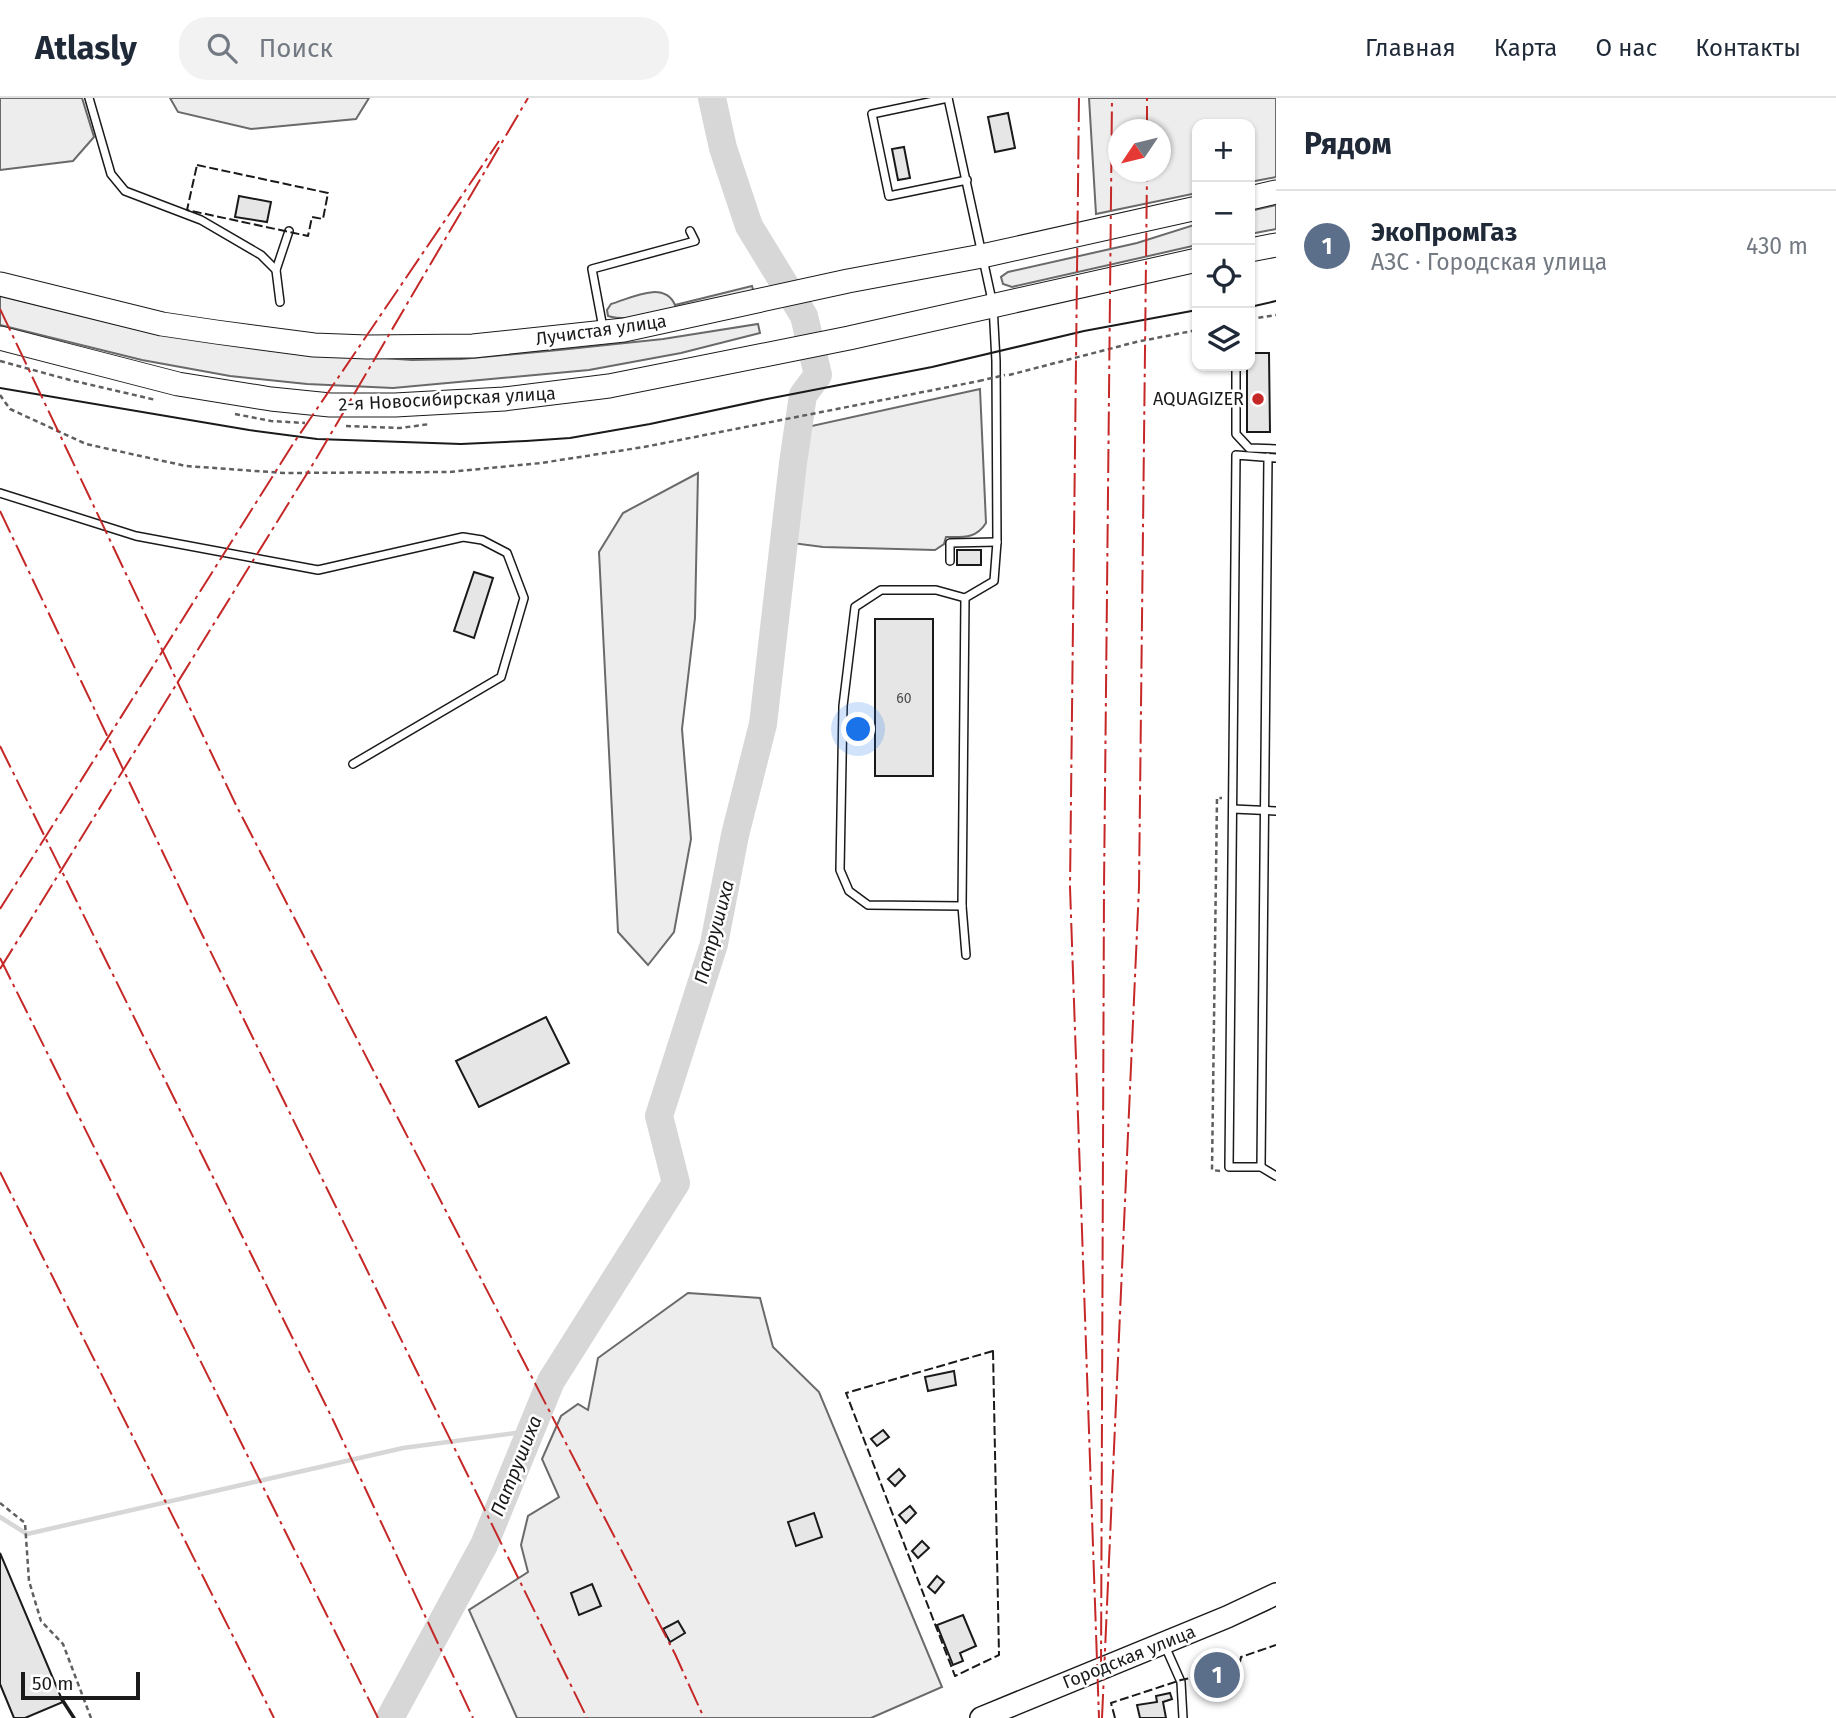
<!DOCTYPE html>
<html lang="ru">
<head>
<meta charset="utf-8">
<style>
	body { margin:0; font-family:"Fira Sans",sans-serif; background:#f2f2f3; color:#1f2937 }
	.controls { position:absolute; right:21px; top:21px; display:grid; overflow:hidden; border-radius:14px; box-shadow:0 2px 5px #0004 }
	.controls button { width:63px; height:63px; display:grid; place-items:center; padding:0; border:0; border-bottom:2px solid #e0e1e3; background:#fff; color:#1f2937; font:35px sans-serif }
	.compass { position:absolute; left:1108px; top:21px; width:63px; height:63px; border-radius:50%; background:#fff; box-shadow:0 2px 5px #0004; rotate:235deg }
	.scale { position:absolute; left:21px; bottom:18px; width:119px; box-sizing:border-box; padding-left:7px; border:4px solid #1a1a1a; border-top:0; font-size:19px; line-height:24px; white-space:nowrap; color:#1a1a1a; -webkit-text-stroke:5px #fff; paint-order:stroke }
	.you { position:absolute; left:859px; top:632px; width:24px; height:24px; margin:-18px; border:5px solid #fff; border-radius:50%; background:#1a73e8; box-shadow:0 0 0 10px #1a73e833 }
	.badge { display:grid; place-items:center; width:46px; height:46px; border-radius:50%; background:#ea580c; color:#fff; font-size:23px; font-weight:700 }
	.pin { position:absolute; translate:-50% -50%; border:4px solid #fff; box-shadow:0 2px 7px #0006 }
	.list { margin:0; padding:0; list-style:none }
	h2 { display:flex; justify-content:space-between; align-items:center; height:91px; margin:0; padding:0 28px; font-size:30px }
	h2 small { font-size:23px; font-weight:400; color:#747a83 }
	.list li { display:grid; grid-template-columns:46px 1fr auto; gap:21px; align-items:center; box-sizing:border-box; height:112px; padding:0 28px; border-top:2px solid #e0e1e3 }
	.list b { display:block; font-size:26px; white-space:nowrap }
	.list p { margin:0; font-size:23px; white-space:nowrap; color:#747a83 }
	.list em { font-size:23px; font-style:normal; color:#747a83 }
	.icon { flex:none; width:38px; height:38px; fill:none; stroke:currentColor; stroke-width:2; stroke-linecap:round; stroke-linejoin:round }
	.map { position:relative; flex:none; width:1276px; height:1620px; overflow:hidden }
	header { display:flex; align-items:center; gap:42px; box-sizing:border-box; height:98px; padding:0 35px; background:#fff; border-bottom:2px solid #e0e1e3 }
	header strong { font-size:33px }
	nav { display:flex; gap:38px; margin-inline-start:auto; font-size:24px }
	.search { width:490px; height:63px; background:#f2f2f3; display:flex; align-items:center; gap:18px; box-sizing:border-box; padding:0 24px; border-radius:28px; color:#747a83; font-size:26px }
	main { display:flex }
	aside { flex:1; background:#fff }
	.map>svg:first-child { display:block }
</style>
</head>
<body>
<header>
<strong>Atlasly</strong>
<div class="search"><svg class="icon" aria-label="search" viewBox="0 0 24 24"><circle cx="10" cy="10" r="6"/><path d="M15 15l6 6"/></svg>Поиск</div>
<nav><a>Главная</a><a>Карта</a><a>О нас</a><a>Контакты</a></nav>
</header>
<main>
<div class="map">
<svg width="1276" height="1620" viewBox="0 0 1276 1620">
	<rect width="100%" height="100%" fill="#fff"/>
	<g fill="#ededed" stroke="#6a6a6a" stroke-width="2" fill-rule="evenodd">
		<polygon points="0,0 82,0 94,39 73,63 0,72"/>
		<polygon points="170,0 369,0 356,21 251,31 178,14"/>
		<path d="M 1089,0 L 1276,0 L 1276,79 L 1250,84 L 1250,26 L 1197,26 L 1197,95 L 1096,116 ZM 1118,32 L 1160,32 L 1160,74 L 1118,74 Z"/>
		<polygon points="1276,107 1276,131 1250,136 1250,113"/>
		<polygon points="1197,126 1197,147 1012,189 1003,186 1001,179 1008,174 1137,145"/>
		<path d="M 752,188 L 754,195 C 719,203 640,228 608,218 L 607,212 L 611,206 C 631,200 664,182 675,207 Z"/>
		<polygon points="0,196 268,252 412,262 461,261 559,252 663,241 758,226 760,235 681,255 589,272 393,290 307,286 230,278 142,262 0,227"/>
		<path d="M 980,291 L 986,425 C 976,441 963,439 946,439 L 944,446 L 935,452 L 823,449 L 792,445 L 807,329 Z"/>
		<polygon points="698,375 695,520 682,631 691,741 674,834 648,867 618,834 599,454 623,415"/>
		<polygon points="688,1195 760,1200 773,1249 819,1294 942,1589 871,1620 517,1620 469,1512 528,1474 521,1447 528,1418 559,1399 542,1361 561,1318 578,1306 588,1312 598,1260"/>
	</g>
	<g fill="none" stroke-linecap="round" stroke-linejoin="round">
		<polyline stroke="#d7d7d7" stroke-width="4.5" points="0,1419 27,1436 403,1350 530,1333"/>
		<polyline stroke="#d7d7d7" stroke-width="28" points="390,1620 484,1447 551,1283 676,1085 659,1018 714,846 735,737 763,626 793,365 803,297 818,277 804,218 749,128 723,50 712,0"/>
	</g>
	<g fill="#e6e6e6" stroke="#1a1a1a" stroke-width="2">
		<polygon points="1008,15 1015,50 995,54 988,19"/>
		<polygon points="904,49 910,80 898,82 892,51"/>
		<polygon points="239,98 271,104 267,124 235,119"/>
		<polygon points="1250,255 1269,255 1270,334 1247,334 1247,268 1250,268"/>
		<rect x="957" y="452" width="24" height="15"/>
		<polygon points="474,474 493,480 474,540 454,533"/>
		<rect x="875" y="521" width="58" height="157"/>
		<polygon points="546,919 569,965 479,1009 456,963"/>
		<polygon points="954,1273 956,1287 928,1293 925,1279"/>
		<polygon points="883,1332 889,1339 877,1348 871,1341"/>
		<polygon points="899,1371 905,1378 895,1388 888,1381"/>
		<polygon points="910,1408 916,1415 906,1425 899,1417"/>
		<polygon points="814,1415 822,1439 796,1448 788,1424"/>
		<polygon points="922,1443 929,1450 918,1460 912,1453"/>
		<polygon points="0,1455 63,1604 25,1620 14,1620 0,1586"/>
		<polygon points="937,1478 944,1484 935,1495 928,1489"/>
		<polygon points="592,1486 601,1508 579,1517 571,1495"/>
		<polygon points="963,1517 976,1548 960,1555 963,1563 953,1567 937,1527"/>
		<polygon points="678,1523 685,1535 670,1544 663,1531"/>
		<polygon points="1170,1595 1172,1601 1163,1604 1166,1620 1140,1620 1137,1607 1157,1604 1156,1598"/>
	</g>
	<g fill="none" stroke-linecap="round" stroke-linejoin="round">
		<defs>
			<g id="lane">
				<polyline points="89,0 111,76 125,93 201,122 261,157 276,172 280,204"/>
				<polyline points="948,0 993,207 996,263 997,444 994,483 965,500 936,492 881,492 855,509 843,608 840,772 849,793 868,807 962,808 966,857"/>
				<polyline points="948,0 872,16 889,98 967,82"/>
				<polyline points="276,172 289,133"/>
				<polyline points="603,230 592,171 695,143 690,133"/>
				<polyline points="1236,268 1236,336 1249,350 1276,351"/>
				<polyline points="1268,359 1261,1069 1229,1069 1236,357 1276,360"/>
				<polyline points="0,395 136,438 318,472 463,439 482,442 507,455 524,500 501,579 353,666"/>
				<polyline points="950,463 950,445 997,444"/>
				<polyline points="1233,711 1276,713"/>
				<polyline points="962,808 965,500"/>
				<polyline points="1261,1069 1276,1078"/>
				<polyline points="1165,1548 1181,1584 1183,1620"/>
			</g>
			<polyline id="secondary" points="981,1620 1227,1519 1276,1496"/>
			<g id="primary">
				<polyline points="1250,100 1276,94"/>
				<polyline points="1250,152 1276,147"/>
				<polyline points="0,186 162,226 216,234 314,247 367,249 473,248 624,232 848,183 982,158 1197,110"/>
				<polyline points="0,240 178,286 271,301 330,307 395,307 504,301 609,288 849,240 1197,162"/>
			</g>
		</defs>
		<use href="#lane" stroke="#1a1a1a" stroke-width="10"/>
		<use href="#secondary" stroke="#1a1a1a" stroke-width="24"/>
		<use href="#primary" stroke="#1a1a1a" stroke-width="25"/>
		<g stroke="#5f5f5f" stroke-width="2.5" stroke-dasharray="5 3.5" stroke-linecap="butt">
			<polyline points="1250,221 1276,217"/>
			<polyline points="0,263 70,282 156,302"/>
			<polyline points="1009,277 1136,244 1197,232"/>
			<polyline points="0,297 10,311 86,346 186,368 284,375 449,374 541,365 644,349 979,283"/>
			<polyline points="235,316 271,323 305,325"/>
			<polyline points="346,328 400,330 430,326"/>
			<polyline points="1220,1073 1212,1072 1217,700 1222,700"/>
			<polyline points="0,1405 25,1425 29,1483 41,1523 63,1546 91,1620"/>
		</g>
		<use href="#lane" stroke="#fff" stroke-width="7"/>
		<use href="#secondary" stroke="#fff" stroke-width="21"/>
		<use href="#primary" stroke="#fff" stroke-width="23"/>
		<g stroke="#1a1a1a" stroke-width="2">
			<polyline points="1250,209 1276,203"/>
			<polyline points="0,290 249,332 317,341 461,346 526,343 570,340 650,326 767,301 932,269 1084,233 1197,212"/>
		</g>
		<polyline stroke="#5f5f5f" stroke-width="2.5" stroke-dasharray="5 3.5" stroke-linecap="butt" points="979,283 1005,277"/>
		<g stroke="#1a1a1a" stroke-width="2" stroke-dasharray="9 3.5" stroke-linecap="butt">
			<polygon points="197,67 328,95 323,121 312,119 308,138 187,112"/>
			<polygon points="993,1253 999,1557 955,1578 846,1295"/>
			<polyline points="1115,1620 1111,1605 1181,1582 1206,1577 1210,1584 1237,1578 1241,1559 1276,1547"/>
		</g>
		<polyline stroke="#1a1a1a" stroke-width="3.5" points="61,1600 74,1620"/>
		<g stroke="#c62828" stroke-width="2" stroke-dasharray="24 5 3.5 5" stroke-linecap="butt">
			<polyline points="1079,0 1070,789 1099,1620"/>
			<polyline points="1147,32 1147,0"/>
			<polyline points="0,211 236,707 675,1556 704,1620"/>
			<polyline points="0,413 195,822 587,1620"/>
			<polyline points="0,648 334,1324 473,1620"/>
			<polyline points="0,811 293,346 499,43"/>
			<polyline points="0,860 378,1620"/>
			<polyline points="0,871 316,361 528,0"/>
			<polyline points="0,1074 274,1620"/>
			<polyline points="1101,1575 1104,790 1112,0"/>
			<polyline points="1102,1620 1139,789 1147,74"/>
		</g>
	</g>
	<circle fill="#c62828" stroke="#fff" stroke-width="2.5" cx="1258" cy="301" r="7"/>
	<g text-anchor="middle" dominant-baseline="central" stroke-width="5" stroke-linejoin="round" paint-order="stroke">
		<g font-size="14" fill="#4d4d4d">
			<text x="904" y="600">60</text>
		</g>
		<g font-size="18" fill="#1a1a1a" stroke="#fff">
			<text transform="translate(601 232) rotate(-8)">Лучистая улица</text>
			<text transform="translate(447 301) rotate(-3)">2-я Новосибирская улица</text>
			<text transform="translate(1129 1559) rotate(-22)">Городская улица</text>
		</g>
		<g font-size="18" fill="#1a1a1a" stroke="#fff" text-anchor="end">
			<text x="1244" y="301">AQUAGIZER</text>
		</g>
		<g font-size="19" font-style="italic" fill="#1a1a1a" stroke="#fff">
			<text transform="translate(714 834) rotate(-75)">Патрушиха</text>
			<text transform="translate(516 1368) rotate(-68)">Патрушиха</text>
		</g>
	</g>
</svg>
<div class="controls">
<button>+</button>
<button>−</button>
<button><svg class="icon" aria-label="locate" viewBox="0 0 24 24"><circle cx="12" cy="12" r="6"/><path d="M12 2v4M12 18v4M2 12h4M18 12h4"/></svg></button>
<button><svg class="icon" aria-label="layers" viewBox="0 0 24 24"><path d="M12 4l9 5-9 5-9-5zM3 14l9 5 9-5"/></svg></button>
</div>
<svg class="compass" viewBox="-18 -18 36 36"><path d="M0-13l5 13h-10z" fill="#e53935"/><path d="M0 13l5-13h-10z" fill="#747a83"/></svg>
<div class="scale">50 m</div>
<div class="you"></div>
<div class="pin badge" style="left:1217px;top:1577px;background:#5c6f8a">1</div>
</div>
<aside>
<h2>Рядом<small></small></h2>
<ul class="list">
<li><span class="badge" style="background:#5c6f8a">1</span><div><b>ЭкоПромГаз</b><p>АЗС · Городская улица</p></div><em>430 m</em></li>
</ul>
</aside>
</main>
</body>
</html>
